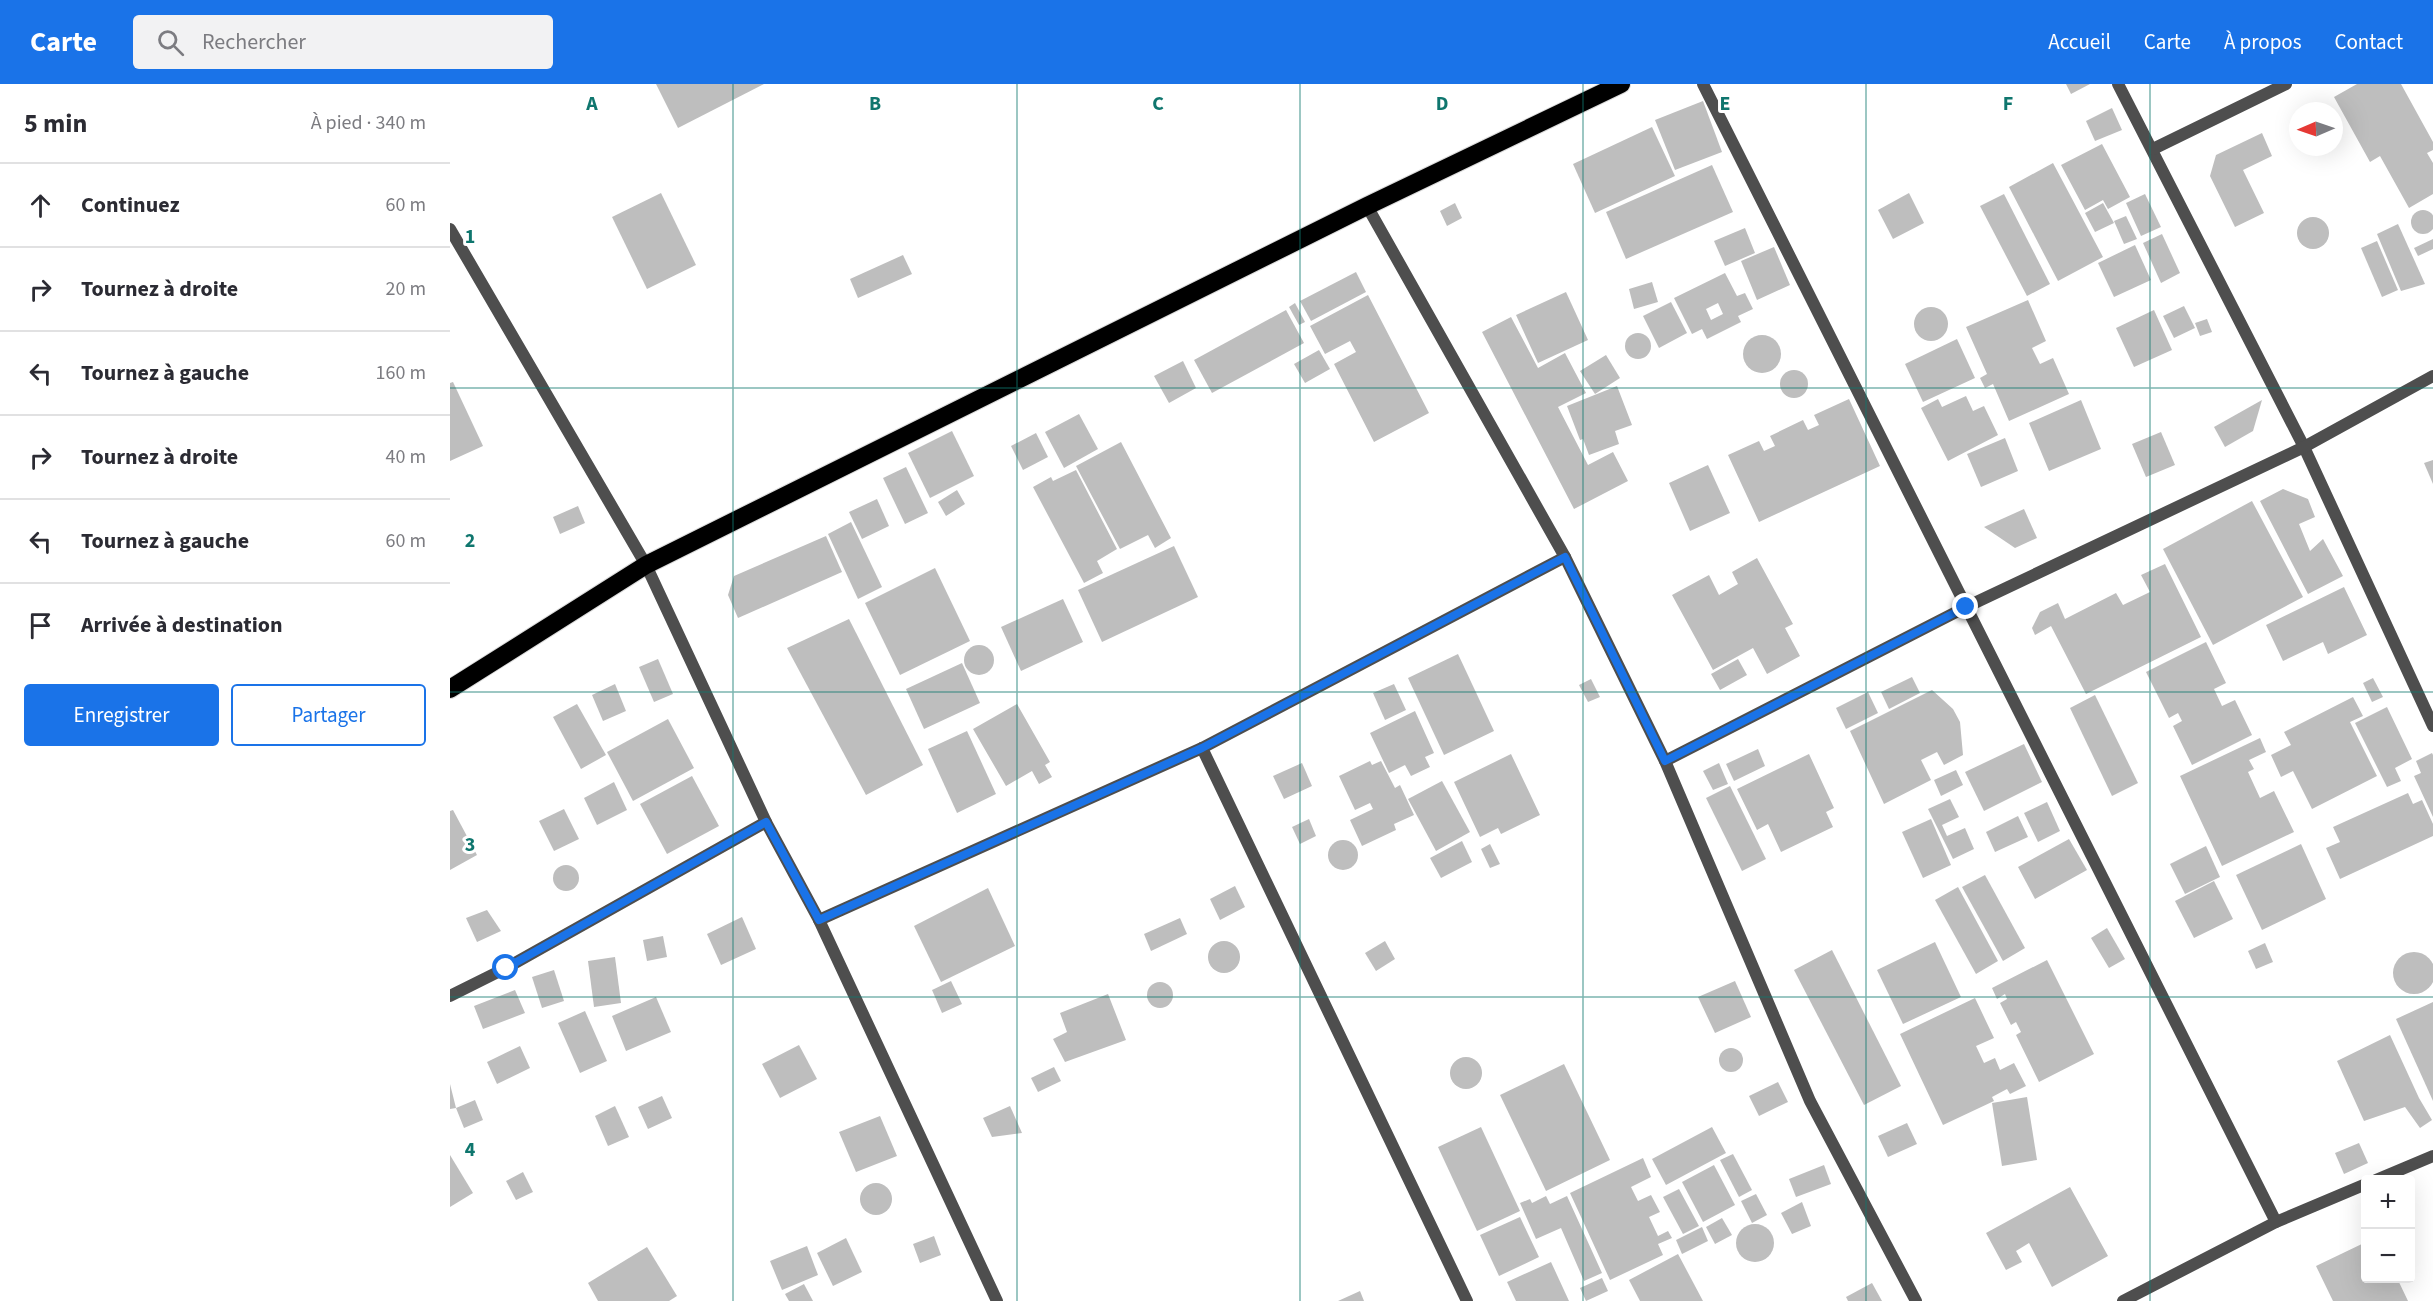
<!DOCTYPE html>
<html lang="fr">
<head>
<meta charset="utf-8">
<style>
	body { margin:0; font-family:"Source Sans 3",sans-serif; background:#f2f2f3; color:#2b2b33 }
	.controls { position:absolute; right:18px; bottom:18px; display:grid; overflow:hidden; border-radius:6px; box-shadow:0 6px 24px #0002 }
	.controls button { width:54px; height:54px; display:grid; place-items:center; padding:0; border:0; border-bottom:2px solid #e1e1e2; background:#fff; color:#2b2b33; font:30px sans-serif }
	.compass { position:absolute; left:1839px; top:18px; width:54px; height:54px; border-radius:50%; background:#fff; box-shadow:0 6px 24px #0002; rotate:268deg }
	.stop { position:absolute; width:18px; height:18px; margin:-14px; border:4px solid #1a73e8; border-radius:50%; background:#fff }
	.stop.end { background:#1a73e8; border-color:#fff; box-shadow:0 2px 6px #0008 }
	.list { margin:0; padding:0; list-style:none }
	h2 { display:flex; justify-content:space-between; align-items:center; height:78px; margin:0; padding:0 24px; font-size:26px }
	h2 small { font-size:20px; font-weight:400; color:#7c7c81 }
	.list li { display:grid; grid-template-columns:39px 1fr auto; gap:18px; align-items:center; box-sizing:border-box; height:84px; padding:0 24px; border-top:2px solid #e1e1e2 }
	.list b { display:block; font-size:22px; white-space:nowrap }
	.list em { font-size:20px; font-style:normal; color:#7c7c81 }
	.actions { display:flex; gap:12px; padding:18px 24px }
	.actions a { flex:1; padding:14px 0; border:2px solid #1a73e8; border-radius:6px; text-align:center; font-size:21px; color:#1a73e8 }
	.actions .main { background:#1a73e8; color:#fff }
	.icon { flex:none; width:33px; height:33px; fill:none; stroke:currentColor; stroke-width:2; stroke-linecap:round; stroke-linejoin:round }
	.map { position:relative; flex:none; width:1983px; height:1217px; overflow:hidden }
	header { display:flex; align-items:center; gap:36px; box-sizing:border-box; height:84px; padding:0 30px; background:#1a73e8; color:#fff }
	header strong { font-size:28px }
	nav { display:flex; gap:33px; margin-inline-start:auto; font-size:21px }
	.search { width:420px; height:54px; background:#f2f2f3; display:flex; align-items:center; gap:15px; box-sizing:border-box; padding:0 21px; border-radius:6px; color:#7c7c81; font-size:22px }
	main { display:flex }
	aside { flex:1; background:#fff }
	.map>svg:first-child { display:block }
</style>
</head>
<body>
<header>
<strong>Carte</strong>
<div class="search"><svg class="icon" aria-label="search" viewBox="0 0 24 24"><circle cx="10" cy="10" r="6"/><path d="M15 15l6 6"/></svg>Rechercher</div>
<nav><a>Accueil</a><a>Carte</a><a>À propos</a><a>Contact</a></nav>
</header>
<main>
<aside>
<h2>5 min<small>À pied · 340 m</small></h2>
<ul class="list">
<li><svg class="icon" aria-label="ahead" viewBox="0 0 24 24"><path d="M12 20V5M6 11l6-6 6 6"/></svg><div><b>Continuez</b></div><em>60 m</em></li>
<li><svg class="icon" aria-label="right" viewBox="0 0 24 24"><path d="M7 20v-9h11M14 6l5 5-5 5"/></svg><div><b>Tournez à droite</b></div><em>20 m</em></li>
<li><svg class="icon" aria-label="left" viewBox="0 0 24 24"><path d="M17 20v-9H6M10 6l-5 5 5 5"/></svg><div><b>Tournez à gauche</b></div><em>160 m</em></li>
<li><svg class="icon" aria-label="right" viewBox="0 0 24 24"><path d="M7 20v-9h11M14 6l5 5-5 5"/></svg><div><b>Tournez à droite</b></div><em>40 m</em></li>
<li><svg class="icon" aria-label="left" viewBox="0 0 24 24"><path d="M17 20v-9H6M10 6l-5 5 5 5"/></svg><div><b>Tournez à gauche</b></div><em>60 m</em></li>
<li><svg class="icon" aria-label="arrive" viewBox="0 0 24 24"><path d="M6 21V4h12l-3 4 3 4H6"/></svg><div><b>Arrivée à destination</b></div></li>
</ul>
<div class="actions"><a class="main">Enregistrer</a><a>Partager</a></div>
</aside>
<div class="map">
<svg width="1983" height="1217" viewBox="0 0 1983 1217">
	<rect width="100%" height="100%" fill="#fff"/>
	<g fill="#bebebe" fill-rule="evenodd">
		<polygon points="206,0 314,0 228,44"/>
		<polygon points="1616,0 1640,0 1621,10"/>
		<polygon points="1907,0 1951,0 1983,58 1983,66 1977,69 1983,79 1983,110 1959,124 1930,72 1920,78 1884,13"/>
		<polygon points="1253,17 1272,68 1225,86 1205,36"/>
		<polygon points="1662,24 1672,46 1645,57 1636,37"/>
		<polygon points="1202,43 1225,92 1145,129 1123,80"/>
		<polygon points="1812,49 1822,72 1793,86 1814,129 1785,143 1760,92 1766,71"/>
		<polygon points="1652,60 1680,113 1658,125 1653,116 1635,126 1611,81"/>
		<polygon points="1603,79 1653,173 1608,197 1559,103"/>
		<polygon points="1262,81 1283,128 1176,175 1156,128"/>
		<polygon points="211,109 246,181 197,205 162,133"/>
		<polygon points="1459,109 1474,139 1443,155 1428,126"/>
		<polygon points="1554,110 1600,200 1577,212 1530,122"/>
		<polygon points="1695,110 1711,143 1691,152 1676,119"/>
		<polygon points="1005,119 1012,134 997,142 990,127"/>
		<polygon points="1653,119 1664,139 1645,148 1635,129"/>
		<circle cx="1973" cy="138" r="12"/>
		<polygon points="1676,132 1687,155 1674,160 1664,137"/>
		<circle cx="1863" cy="149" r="16"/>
		<polygon points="1948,140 1975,200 1951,207 1927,150"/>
		<polygon points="1295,144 1305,169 1275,182 1264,157"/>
		<polygon points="1712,150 1730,189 1711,199 1693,159"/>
		<polygon points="1983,155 1983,165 1968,172 1964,164"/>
		<polygon points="1927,157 1948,206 1932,213 1911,164"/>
		<polygon points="1685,161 1701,196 1664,213 1648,179"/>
		<polygon points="1324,163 1340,201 1307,216 1291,177"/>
		<polygon points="453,171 462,190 408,214 400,195"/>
		<polygon points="906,188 916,208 861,237 850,217"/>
		<path d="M 1275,189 L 1287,212 L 1295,209 L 1303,225 L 1288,232 L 1291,238 L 1257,255 L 1252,245 L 1242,250 L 1224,214 ZM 1268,219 L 1273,230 L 1261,236 L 1256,225 Z"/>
		<polygon points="1202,198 1208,218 1184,225 1179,205"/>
		<polygon points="1116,208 1138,256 1088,279 1066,231"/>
		<polygon points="918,211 979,329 924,358 884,280 906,268 900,257 875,270 860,242"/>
		<polygon points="1578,216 1596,257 1582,264 1590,280 1603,274 1619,310 1559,337 1543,300 1535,304 1530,294 1537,290 1516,243"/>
		<polygon points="1221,218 1237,249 1209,264 1193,232"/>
		<polygon points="845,219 855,238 849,241 839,223"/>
		<polygon points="1734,222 1745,244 1724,254 1713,232"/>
		<circle cx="1481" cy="240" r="17"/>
		<polygon points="836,226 854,259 762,309 744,276"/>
		<polygon points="1704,226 1722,266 1684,283 1666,244"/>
		<polygon points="1061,233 1088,284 1115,269 1136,309 1108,323 1138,381 1163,368 1178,397 1124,425 1032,248"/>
		<polygon points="1757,235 1762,248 1750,252 1745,239"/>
		<circle cx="1188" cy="262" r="13"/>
		<circle cx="1312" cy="270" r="19"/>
		<polygon points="1507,255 1525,294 1473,318 1455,280"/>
		<polygon points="869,266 880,285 855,299 844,280"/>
		<polygon points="1156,271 1170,294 1145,310 1130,287"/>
		<polygon points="733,277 746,304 719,319 704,292"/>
		<circle cx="1344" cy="300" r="14"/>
		<polygon points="3,298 33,362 0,377 0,299"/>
		<polygon points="1167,302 1182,341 1165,347 1169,360 1139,371 1133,355 1130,356 1117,322"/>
		<polygon points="1516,312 1523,327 1534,322 1548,351 1498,377 1471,324 1488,315 1492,323"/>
		<polygon points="1399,315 1430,382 1309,438 1278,371 1309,357 1314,367 1325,362 1320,352 1353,336 1358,346 1369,341 1364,331"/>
		<polygon points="1631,316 1651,365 1599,387 1579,339"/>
		<polygon points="1812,316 1803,347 1775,363 1764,343"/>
		<polygon points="629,330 648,365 614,384 595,348"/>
		<polygon points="502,347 524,392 480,414 458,369"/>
		<polygon points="1711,348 1725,381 1696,393 1682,360"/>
		<polygon points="586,349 598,373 573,386 561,362"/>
		<polygon points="1555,354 1568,387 1531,403 1517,370"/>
		<polygon points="671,358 721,454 705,464 698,451 670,465 626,382"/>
		<polygon points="1983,376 1983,400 1974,379"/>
		<polygon points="1258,381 1280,429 1240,447 1219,399"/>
		<polygon points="456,383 478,429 455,440 433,394"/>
		<polygon points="626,386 667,465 647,477 653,489 634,499 583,403 601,393 603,397"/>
		<polygon points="1833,405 1858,415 1865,433 1849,440 1860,467 1873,455 1893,492 1858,510 1810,417"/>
		<polygon points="507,406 515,420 496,432 488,418"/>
		<polygon points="427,415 439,442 412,455 399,428"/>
		<polygon points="1802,417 1853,513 1763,561 1713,465"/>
		<polygon points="128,422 135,439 110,450 103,433"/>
		<polygon points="1574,425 1587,454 1565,464 1534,443"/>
		<polygon points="401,438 432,503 408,515 378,450"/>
		<polygon points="376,452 392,488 288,534 278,511 284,492"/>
		<polygon points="724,462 748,513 652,558 628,506"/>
		<polygon points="1307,474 1343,540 1335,544 1350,572 1317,590 1303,564 1263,586 1222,511 1259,491 1269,511 1288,500 1282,488"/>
		<polygon points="1715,480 1751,553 1636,610 1601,542 1585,551 1582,544 1590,528 1608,519 1615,535 1666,509 1673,521 1700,508 1691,491"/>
		<polygon points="485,484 520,557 450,591 415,519"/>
		<polygon points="1894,503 1917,551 1878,570 1873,558 1833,577 1816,541"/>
		<polygon points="613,515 633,558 571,587 551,543"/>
		<polygon points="399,535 473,681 416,711 337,564"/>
		<polygon points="1756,558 1776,599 1764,605 1772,622 1785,616 1802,651 1742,681 1723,642 1732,637 1728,629 1719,634 1696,588"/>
		<circle cx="529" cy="576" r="15"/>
		<polygon points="1008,570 1044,647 994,671 958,594"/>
		<polygon points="208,575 223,610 204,618 189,583"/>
		<polygon points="1288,575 1297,591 1270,606 1261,590"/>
		<polygon points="512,579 530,619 474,645 456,605"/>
		<polygon points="1462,593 1470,609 1439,625 1431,608"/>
		<polygon points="1923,594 1933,613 1922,618 1913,599"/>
		<polygon points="1141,595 1150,613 1138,618 1129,601"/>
		<polygon points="165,600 176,627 153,637 142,611"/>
		<polygon points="944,600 956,626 935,636 923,609"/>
		<polygon points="1482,606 1503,625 1510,638 1513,671 1494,681 1487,668 1471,676 1481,696 1434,720 1400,647"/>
		<polygon points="1418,608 1428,629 1396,645 1386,624"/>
		<polygon points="1645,611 1688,699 1662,712 1620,624"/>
		<polygon points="1903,613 1913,632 1900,638 1927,692 1862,725 1843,687 1831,693 1821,671 1841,661 1834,648"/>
		<polygon points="127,620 156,671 131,685 103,633"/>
		<polygon points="567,620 600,678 595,681 602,693 589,700 582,687 556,702 523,645"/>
		<polygon points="1937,623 1962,675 1945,684 1951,697 1937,703 1905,639"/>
		<polygon points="965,627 984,669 975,673 980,683 961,692 955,681 939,689 920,649"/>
		<polygon points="218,635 244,684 183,717 157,668"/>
		<polygon points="517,647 546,710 507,729 478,665"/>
		<polygon points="1810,654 1816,668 1799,676 1804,685 1798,688 1810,714 1824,707 1844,748 1772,782 1730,692"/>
		<polygon points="1574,660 1592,698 1534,727 1515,688"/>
		<polygon points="1308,665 1315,682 1284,697 1276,680"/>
		<polygon points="1982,669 1983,671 1983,733 1964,692 1971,689 1966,677"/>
		<polygon points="1061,670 1090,731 1051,750 1048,744 1030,753 1004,698"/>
		<polygon points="1359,670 1384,724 1376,728 1383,743 1331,768 1318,740 1307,746 1287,705"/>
		<polygon points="920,677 922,681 931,677 945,704 950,701 964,731 944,740 946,746 912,762 900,736 923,725 920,719 905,726 889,692"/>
		<polygon points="852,679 862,702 834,715 823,692"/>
		<polygon points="1269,679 1278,700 1263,706 1253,687"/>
		<polygon points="1506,686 1513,701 1491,712 1484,696"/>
		<polygon points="242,692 269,742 217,770 190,720"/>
		<polygon points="992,697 1020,748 986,767 958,715"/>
		<polygon points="164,698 177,726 147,741 134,714"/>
		<polygon points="1280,702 1316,775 1292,787 1256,714"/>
		<polygon points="1958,709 1963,720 1972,716 1983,740 1983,752 1890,795 1876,764 1890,758 1883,743"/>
		<polygon points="1500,715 1509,733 1492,741 1497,752 1515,744 1524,765 1503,775 1478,725"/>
		<polygon points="1597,718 1610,747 1588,758 1574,729"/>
		<polygon points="114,725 129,755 104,767 89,737"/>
		<polygon points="3,726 27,771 0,786 0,727"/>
		<polygon points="1568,732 1578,753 1545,768 1536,748"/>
		<polygon points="859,735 866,752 850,760 842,743"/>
		<polygon points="1481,735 1501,781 1473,794 1452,748"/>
		<polygon points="1619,755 1637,786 1585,815 1568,783"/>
		<circle cx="893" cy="771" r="15"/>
		<polygon points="1012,757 1022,778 991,794 980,774"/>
		<polygon points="1040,760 1050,780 1040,784 1031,765"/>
		<polygon points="1851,760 1876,815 1812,846 1786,791"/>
		<polygon points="1756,762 1770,793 1735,810 1720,780"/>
		<circle cx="116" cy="794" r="13"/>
		<polygon points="1535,791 1575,864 1553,877 1512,803"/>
		<polygon points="1764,797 1783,835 1744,854 1725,817"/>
		<polygon points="785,802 795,823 770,836 760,815"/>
		<polygon points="1508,803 1548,877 1526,890 1485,816"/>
		<polygon points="538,804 565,862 491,898 464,842"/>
		<polygon points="37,826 51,847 27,858 16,834"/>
		<polygon points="292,833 306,865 271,881 257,850"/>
		<polygon points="730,834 737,850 701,867 694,850"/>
		<polygon points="1657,844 1675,875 1659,884 1641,854"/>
		<polygon points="213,852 217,873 197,877 193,856"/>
		<circle cx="774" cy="873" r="16"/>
		<polygon points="935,857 945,875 926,887 915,869"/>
		<polygon points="1485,858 1511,913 1453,940 1427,886"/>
		<polygon points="1815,859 1823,878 1806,885 1798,867"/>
		<polygon points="1382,866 1451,1002 1414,1021 1344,886"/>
		<circle cx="1964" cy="889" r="21"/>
		<polygon points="165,873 171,919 144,923 138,877"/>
		<polygon points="1597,876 1644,970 1589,998 1566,951 1571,948 1566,938 1561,941 1550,919 1557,915 1555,910 1547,915 1542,904"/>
		<polygon points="104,886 114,917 92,924 82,893"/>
		<polygon points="501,897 512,920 492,929 482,906"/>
		<polygon points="1285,897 1301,933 1265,949 1248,913"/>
		<circle cx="710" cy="911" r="13"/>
		<polygon points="65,906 75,929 33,945 24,922"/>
		<polygon points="658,910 676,956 615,978 603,955 617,948 610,929"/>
		<polygon points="206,913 221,948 176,967 162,932"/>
		<polygon points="1525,914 1544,954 1526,962 1534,979 1545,974 1550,986 1564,979 1576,1002 1560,1010 1557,1005 1542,1013 1544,1017 1493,1041 1450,950"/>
		<polygon points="1983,918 1983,1017 1946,935"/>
		<polygon points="135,927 157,977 130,989 108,939"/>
		<polygon points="1940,951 1969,1014 1982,1036 1970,1044 1955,1023 1914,1037 1887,977"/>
		<polygon points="349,961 367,995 330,1014 312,980"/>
		<polygon points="70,962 80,984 47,1000 37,978"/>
		<circle cx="1281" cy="976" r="12"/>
		<circle cx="1016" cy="989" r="16"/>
		<polygon points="1114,980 1160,1076 1096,1107 1050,1011"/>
		<polygon points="604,983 611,997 588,1008 581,994"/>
		<polygon points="1328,998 1338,1018 1309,1032 1299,1012"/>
		<polygon points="0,1000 6,1024 25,1016 33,1036 14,1044 6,1024 0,1025"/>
		<polygon points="212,1012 222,1034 198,1045 188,1023"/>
		<polygon points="1577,1013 1587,1076 1552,1082 1542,1019"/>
		<polygon points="165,1022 179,1053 158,1062 145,1032"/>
		<polygon points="560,1022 572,1049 542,1053 533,1034"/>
		<polygon points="430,1032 447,1072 406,1088 389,1048"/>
		<polygon points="1457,1039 1467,1060 1438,1073 1428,1052"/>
		<polygon points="1031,1043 1070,1127 1027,1147 988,1063"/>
		<polygon points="1262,1043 1276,1069 1216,1101 1202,1075"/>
		<polygon points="1909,1059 1918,1079 1894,1090 1885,1069"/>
		<polygon points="1283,1070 1302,1106 1289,1113 1270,1076"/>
		<polygon points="0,1071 23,1109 0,1123"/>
		<polygon points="1193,1074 1201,1093 1181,1103 1188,1117 1201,1111 1210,1128 1199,1133 1208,1152 1218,1147 1222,1154 1208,1160 1213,1171 1160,1196 1120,1109"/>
		<polygon points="1264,1081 1285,1121 1253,1138 1232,1098"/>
		<polygon points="1374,1081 1381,1100 1346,1113 1339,1095"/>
		<polygon points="73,1088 83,1108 66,1116 56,1097"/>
		<circle cx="426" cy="1115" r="16"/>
		<polygon points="1620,1103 1658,1172 1602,1203 1579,1159 1566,1167 1572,1178 1556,1186 1536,1149"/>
		<polygon points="1229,1105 1249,1142 1233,1150 1213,1113"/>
		<polygon points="1306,1110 1317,1131 1302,1139 1291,1117"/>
		<polygon points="1096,1112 1100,1120 1117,1112 1152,1189 1134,1197 1111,1144 1086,1155 1070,1119 1080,1115 1082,1119"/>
		<polygon points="1352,1118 1361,1142 1342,1150 1331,1129"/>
		<polygon points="1070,1133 1089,1173 1049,1192 1030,1151"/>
		<polygon points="1272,1134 1282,1151 1265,1160 1256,1143"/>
		<circle cx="1305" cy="1159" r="19"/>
		<polygon points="1252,1143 1258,1157 1232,1170 1226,1156"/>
		<polygon points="484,1152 491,1171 470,1179 463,1160"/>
		<polygon points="396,1154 412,1188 383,1202 367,1169"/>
		<polygon points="1916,1158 1916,1194 1947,1194 1958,1217 1883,1217 1866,1182"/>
		<polygon points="357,1162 368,1191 332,1206 320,1177"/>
		<polygon points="197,1163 227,1212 219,1217 148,1217 138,1199"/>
		<polygon points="1228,1170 1253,1217 1190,1217 1179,1196"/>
		<polygon points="1101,1178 1119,1217 1066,1217 1057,1198"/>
		<polygon points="1152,1194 1158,1207 1136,1217 1130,1204"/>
		<polygon points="1422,1199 1432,1217 1398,1217 1396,1213"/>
		<polygon points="354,1200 363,1217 339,1217 335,1210"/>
		<polygon points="910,1207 914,1217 888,1217"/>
	</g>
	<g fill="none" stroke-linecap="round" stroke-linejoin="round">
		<defs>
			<polyline id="highway" points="0,605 196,481 917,122 1171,0"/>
		</defs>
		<use href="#highway" stroke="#dbdbdb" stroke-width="20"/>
		<g stroke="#4e4e4e" stroke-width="12">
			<polyline points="1253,0 1826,1138"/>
			<polyline points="1668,0 1854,363 1983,642"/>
			<polyline points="1703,65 1836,0"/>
			<polyline points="917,122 1115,473 1215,677 1360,1017 1466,1217"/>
			<polyline points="0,145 196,481 316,738 369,836 547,1217"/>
			<polyline points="752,664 1017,1217"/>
			<polyline points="1215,677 1516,523 1854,363 1983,292"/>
			<polyline points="369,836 752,664 1115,473"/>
			<polyline points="0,912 56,884 316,738"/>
			<polyline points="1926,1096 1983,1072"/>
			<polyline points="1673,1217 1826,1138 1916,1100"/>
		</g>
		<use href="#highway" stroke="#000" stroke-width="18"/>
	</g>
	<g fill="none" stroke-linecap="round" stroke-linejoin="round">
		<polyline stroke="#1a73e8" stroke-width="8" points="56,884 316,738 369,836 752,664 1115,473 1215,677 1516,523"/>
	</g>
	<path fill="none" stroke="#0f766e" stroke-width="1.5" stroke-opacity="0.55" d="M 283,0 L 283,1217M 567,0 L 567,1217M 850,0 L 850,1217M 1133,0 L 1133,1217M 1416,0 L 1416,1217M 1700,0 L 1700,1217M 0,304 L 1983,304M 0,608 L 1983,608M 0,913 L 1983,913"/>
	<g font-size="20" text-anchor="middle" font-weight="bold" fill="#0f766e" stroke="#fff" stroke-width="6" stroke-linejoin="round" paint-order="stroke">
		<text x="142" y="26">A</text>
		<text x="425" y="26">B</text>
		<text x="708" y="26">C</text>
		<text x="992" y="26">D</text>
		<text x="1275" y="26">E</text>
		<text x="1558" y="26">F</text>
		<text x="20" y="159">1</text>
		<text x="20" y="463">2</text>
		<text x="20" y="767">3</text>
		<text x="20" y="1072">4</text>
	</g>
</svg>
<div class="controls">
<button>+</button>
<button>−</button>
</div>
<svg class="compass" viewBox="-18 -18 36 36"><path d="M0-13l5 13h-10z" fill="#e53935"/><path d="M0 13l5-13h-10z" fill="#7c7c81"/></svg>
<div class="stop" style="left:56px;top:884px"></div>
<div class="stop end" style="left:1516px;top:523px"></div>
</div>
</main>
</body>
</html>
